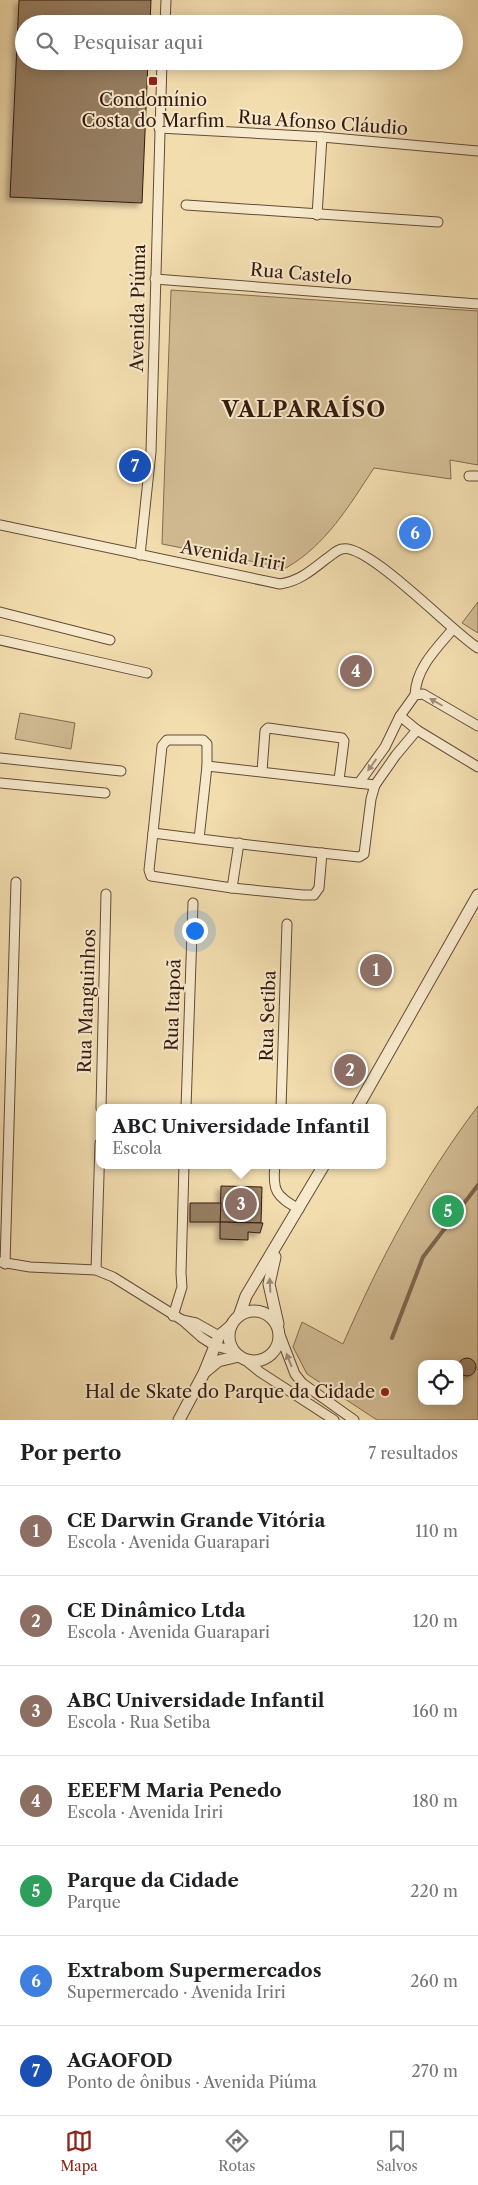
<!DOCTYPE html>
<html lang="pt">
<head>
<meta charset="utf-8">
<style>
	body { margin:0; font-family:"Libre Caslon Text",serif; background:#f2f2f2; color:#202124 }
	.controls { position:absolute; right:15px; bottom:15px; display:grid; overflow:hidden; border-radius:10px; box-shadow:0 2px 12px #0003 }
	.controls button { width:45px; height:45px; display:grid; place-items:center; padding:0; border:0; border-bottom:1px solid #e0e0e0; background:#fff; color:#202124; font:25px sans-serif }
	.you { position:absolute; left:194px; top:930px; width:18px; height:18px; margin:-12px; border:4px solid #fff; border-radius:50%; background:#1a73e8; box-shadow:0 0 0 8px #1a73e833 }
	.badge { display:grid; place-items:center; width:32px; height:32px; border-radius:50%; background:#8f2418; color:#fff; font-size:16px; font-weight:700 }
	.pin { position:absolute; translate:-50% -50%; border:2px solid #fff; box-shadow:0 1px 5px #0006 }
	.popup { position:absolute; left:96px; top:1104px; width:290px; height:65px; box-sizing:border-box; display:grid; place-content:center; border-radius:10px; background:#fff; filter:drop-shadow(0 1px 4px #0005); font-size:16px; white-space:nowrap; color:#757577 }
	.popup b { font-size:19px; color:#202124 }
	.popup::after { content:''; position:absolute; left:50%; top:100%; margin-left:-10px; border:10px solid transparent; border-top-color:#fff }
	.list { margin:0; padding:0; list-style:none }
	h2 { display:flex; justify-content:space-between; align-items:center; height:65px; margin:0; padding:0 20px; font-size:21px }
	h2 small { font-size:16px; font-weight:400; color:#757577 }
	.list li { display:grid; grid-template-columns:32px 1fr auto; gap:15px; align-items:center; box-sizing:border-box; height:90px; padding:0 20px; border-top:1px solid #e0e0e0 }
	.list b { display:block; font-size:19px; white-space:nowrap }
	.list p { margin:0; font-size:16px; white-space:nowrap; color:#757577 }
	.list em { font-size:16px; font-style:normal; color:#757577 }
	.icon { flex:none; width:28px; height:28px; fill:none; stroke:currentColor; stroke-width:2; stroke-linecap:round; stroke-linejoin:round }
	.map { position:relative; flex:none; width:478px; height:1420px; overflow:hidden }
	.search { position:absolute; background:#fff; box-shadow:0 2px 12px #0003; left:15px; right:15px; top:15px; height:55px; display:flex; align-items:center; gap:12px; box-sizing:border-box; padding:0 18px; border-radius:28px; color:#757577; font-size:19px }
	.sheet { height:695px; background:#fff }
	nav { display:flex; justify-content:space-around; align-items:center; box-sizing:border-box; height:70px; border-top:1px solid #e0e0e0; background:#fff; font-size:14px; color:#757577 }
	nav a { display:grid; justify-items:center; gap:2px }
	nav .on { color:#8f2418 }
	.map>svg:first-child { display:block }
</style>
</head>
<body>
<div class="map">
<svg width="478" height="1420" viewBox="0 0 478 1420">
	<defs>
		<filter id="shadow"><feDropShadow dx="-4" dy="4" stdDeviation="2.5" flood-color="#0004"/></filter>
	</defs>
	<rect width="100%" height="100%" fill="#f2ddaf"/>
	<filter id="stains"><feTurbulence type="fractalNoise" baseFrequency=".004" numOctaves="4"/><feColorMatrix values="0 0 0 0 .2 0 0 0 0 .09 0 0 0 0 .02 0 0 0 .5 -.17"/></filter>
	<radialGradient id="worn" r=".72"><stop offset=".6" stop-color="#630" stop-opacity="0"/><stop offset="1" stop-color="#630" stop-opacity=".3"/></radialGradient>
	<g fill="#d2bc94" stroke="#836b52" fill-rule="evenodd">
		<path d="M 171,290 L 478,311 L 478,465 L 450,460 L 451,479 L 374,468 C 349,506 326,545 286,568 L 162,544 Z"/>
		<polygon points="478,602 478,633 462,623"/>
		<polygon points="20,713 75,723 71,749 15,739"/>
		<path d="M 478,1106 L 478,1420 L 377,1420 L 307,1374 L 293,1347 L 302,1322 L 343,1344 C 380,1259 422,1180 478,1106 ZM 422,1364 L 459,1364 L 459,1401 L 422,1401 Z"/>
	</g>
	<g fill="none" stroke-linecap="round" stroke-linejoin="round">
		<polyline stroke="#7f674f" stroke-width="4" points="392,1338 423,1257 478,1185"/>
	</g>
	<g fill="#977f63" stroke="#341a11" filter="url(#shadow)">
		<polygon points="19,0 151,0 150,24 24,24 24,61 148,61 142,203 10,197"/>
		<polygon points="221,1186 262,1187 261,1223 220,1222"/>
		<polygon points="190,1203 221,1203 220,1222 190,1222"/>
		<polygon points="220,1222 261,1223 263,1223 260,1233 248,1232 248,1240 220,1239"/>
		<circle cx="467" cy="1367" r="9"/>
	</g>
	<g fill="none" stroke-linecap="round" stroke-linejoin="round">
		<defs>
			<g id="minor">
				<polyline points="165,24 166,0"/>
				<polyline points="159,128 322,137 478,151"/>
				<polyline points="186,205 438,222"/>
				<polyline points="317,215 322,137"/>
				<polyline points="155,279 478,304"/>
				<polyline points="469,476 478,476"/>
				<path d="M 0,525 L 280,584 C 299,581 311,571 326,559 C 331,556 336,550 342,549 C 367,542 452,632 478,648"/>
				<polyline points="140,555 151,452 162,61"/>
				<polyline points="0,612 110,640"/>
				<polyline points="0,640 147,673"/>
				<path d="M 415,695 C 416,668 436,649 453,629"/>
				<polyline points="400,716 417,730 478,767"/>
				<polyline points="0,758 121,771"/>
				<polyline points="207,766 375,785 396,755 417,730"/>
				<polyline points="262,771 265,731 268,728 342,738 344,741 339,780"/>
				<polyline points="0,783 105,793"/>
				<polyline points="359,783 385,747 400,716 415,695 423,694 478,726"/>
				<polyline points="153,833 149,870 151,876 232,888 303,895 314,895 319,888 322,853"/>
				<path d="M 199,839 L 207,766 L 207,744 L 203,740 L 167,740 L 162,746 L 153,833 C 222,842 291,850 359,857 L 364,854 L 371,799 L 375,785"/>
				<polyline points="232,888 239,843"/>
				<polyline points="101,1108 106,894"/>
				<polyline points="186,1108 193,903"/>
				<polyline points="281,1108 287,924"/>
				<path d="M 275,1165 C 272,1191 276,1196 299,1209"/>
				<polyline points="0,1262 30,1267 96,1270 113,1277 182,1320 201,1337 215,1346 234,1351"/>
				<polyline points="5,1264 16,882"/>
				<polyline points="96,1270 100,1143"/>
				<polyline points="173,1316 182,1287 181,1273 184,1165"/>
				<polyline points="182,1320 196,1323 219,1336"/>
				<polyline points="280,1335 295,1374 302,1383 354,1420"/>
				<polyline points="244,1359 260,1372 334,1420"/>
			</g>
			<g id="tertiary">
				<polyline points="357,1108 478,895"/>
				<polyline points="275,1257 269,1284 278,1324"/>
				<circle cx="254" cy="1336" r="25"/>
				<polyline points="239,1316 246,1296 324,1165"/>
				<polyline points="206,1371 218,1361 239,1356"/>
				<polyline points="179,1420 204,1373 219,1336 231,1326"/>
			</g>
		</defs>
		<use href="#minor" stroke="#644b38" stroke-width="11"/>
		<use href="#tertiary" stroke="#644b38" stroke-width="13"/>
		<use href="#minor" stroke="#f7e9cb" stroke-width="9"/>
		<use href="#tertiary" stroke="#f7e9cb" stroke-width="11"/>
	</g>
	<defs><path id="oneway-solid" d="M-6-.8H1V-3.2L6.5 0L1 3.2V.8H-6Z" transform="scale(1.25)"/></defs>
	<g fill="#9f8c77">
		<use href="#oneway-solid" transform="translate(436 702) rotate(-150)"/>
		<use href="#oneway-solid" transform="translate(372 765) rotate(126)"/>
		<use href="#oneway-solid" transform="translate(270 1285) rotate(-93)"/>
		<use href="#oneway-solid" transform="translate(289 1360) rotate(-111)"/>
	</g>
	<g fill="#8f2418" stroke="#f7e9cb" stroke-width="2">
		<rect x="148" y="76" width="10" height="10" rx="2.5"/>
		<circle cx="385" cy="1392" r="5"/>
	</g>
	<g text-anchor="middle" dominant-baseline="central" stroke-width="4" stroke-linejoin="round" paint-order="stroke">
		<g font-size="18" fill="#341a11" stroke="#f7e9cb">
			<text x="153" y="100">Condomínio<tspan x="153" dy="21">Costa do Marfim</tspan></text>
			<text x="375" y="1392" text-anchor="end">Hal de Skate do Parque da Cidade</text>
		</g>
		<g font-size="18" fill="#341a11" stroke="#f7e9cb">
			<text transform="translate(323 123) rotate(4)">Rua Afonso Cláudio</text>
			<text transform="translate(301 274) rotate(5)">Rua Castelo</text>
			<text transform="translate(138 308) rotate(-89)">Avenida Piúma</text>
			<text transform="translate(233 556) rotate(10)">Avenida Iriri</text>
			<text transform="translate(87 1001) rotate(-88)">Rua Manguinhos</text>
			<text transform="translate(173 1005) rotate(-88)">Rua Itapoã</text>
			<text transform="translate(268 1016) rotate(-88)">Rua Setiba</text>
		</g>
		<g font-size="22" font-weight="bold" letter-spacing="1" fill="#341a11" stroke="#f7e9cb">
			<text x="304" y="409">VALPARAÍSO</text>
		</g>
	</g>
	<rect width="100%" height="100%" filter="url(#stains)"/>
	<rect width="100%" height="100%" fill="url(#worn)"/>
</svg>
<div class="controls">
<button><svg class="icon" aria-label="locate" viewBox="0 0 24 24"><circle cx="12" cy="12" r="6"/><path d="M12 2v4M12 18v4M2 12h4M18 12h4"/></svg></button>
</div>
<div class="you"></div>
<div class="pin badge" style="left:376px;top:970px;background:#8d6e63">1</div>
<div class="pin badge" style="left:350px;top:1070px;background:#8d6e63">2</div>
<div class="pin badge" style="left:241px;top:1204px;background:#8d6e63">3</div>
<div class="popup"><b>ABC Universidade Infantil</b>Escola</div>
<div class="pin badge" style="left:356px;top:671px;background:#8d6e63">4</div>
<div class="pin badge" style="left:448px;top:1211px;background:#2e9e5b">5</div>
<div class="pin badge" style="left:415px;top:533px;background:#3f7fe0">6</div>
<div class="pin badge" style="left:135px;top:466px;background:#1a4fb4">7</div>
<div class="search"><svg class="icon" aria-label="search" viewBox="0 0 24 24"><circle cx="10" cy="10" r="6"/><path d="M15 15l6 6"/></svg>Pesquisar aqui</div>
</div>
<section class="sheet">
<h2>Por perto<small>7 resultados</small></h2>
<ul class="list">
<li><span class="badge" style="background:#8d6e63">1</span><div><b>CE Darwin Grande Vitória</b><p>Escola · Avenida Guarapari</p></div><em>110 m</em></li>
<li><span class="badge" style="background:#8d6e63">2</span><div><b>CE Dinâmico Ltda</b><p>Escola · Avenida Guarapari</p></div><em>120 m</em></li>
<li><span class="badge" style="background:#8d6e63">3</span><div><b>ABC Universidade Infantil</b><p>Escola · Rua Setiba</p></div><em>160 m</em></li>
<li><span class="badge" style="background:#8d6e63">4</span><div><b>EEEFM Maria Penedo</b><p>Escola · Avenida Iriri</p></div><em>180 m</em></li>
<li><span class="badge" style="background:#2e9e5b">5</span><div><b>Parque da Cidade</b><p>Parque</p></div><em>220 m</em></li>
<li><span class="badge" style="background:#3f7fe0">6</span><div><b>Extrabom Supermercados</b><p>Supermercado · Avenida Iriri</p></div><em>260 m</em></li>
<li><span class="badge" style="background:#1a4fb4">7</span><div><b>AGAOFOD</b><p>Ponto de ônibus · Avenida Piúma</p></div><em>270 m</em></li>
</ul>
</section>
<nav>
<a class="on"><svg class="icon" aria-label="map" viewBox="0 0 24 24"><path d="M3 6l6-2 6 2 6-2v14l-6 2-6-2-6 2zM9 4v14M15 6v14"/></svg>Mapa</a>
<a><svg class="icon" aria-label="directions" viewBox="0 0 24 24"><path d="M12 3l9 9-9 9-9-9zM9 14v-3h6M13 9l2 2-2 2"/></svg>Rotas</a>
<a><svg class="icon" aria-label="saved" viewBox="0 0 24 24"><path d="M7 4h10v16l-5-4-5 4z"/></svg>Salvos</a>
</nav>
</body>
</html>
